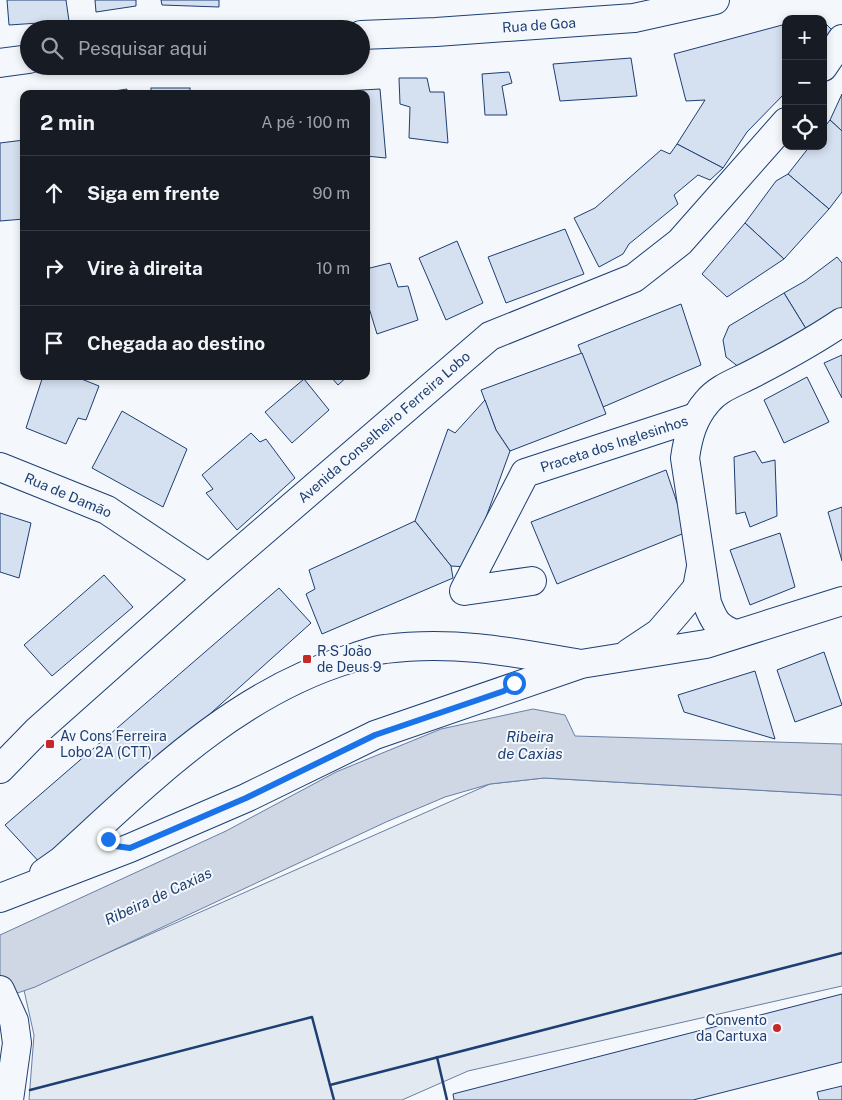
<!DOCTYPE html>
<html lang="pt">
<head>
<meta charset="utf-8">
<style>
	body { margin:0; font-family:"Public Sans",sans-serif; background:#242831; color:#f1f3f6 }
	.controls { position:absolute; right:15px; top:15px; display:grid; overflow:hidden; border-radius:10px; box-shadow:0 2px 8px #0003 }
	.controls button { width:45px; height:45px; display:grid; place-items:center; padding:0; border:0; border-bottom:1px solid #363941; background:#171b24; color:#f1f3f6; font:25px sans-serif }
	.stop { position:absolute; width:15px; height:15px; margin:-11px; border:4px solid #1a73e8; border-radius:50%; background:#fff }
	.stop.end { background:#1a73e8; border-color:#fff; box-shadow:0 1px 5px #0008 }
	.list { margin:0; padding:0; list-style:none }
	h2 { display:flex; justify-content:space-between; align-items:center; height:65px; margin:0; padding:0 20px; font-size:21px }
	h2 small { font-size:16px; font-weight:400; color:#9ea1a6 }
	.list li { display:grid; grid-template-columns:32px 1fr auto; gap:15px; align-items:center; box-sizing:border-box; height:75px; padding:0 20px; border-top:1px solid #363941 }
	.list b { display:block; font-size:19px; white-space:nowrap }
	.list em { font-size:16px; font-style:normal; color:#9ea1a6 }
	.icon { flex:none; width:28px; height:28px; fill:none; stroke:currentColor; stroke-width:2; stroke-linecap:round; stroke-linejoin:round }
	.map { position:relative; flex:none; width:842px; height:1100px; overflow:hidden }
	.search { position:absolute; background:#171b24; box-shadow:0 2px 8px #0003; left:20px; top:20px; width:350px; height:55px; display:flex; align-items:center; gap:12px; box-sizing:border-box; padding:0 18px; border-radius:28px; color:#9ea1a6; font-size:19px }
	.panel { position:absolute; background:#171b24; box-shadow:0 2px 8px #0003; left:20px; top:90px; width:350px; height:290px; border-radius:10px }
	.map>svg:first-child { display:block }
</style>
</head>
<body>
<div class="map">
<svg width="842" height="1100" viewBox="0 0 842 1100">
	<rect width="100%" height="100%" fill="#f4f7fb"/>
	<polygon fill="#e3e9f0" stroke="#687fa3" points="544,778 842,795 842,986 468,1071 402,1100 29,1100 34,1035 24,990 490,784"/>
	<polygon fill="#cfd7e4" stroke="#687fa3" points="533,709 565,715 575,736 842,744 842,795 544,778 490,784 445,797 386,822 35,987 0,999 0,935 226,831 336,772 441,729"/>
	<g fill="#d5e0f0" stroke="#1d3f73">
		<polygon points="7,0 66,0 69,21 9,25"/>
		<polygon points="95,0 136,0 136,6 96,12"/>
		<polygon points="161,0 219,0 219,7 162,5"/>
		<polygon points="823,21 834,32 823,48"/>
		<polygon points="786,24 786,92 747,132 723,168 677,144 705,100 686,101 674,54"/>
		<polygon points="631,58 637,96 560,101 553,64"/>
		<polygon points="509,72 512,83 502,86 507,115 485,115 482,74"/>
		<polygon points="399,78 427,78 430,92 444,92 448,143 409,138 410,107 400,104"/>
		<rect x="151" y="88" width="39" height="6"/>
		<polygon points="127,89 127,94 95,94"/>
		<polygon points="380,89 386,158 366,156 366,94 344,94 344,91"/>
		<polygon points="842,94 842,131 830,120"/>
		<polygon points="830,120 842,131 842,192 829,209 788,174 810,146 823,146 823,129"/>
		<polygon points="24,140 24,219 0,221 0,143"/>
		<polygon points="677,144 723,168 710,180 698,175 674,195 678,204 629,244 623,254 599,267 574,218 595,208 661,150 670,154"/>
		<polygon points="788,174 829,209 784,259 745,223 776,181"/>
		<polygon points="745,223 784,259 727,297 702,274"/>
		<polygon points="565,229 584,274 506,303 488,257"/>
		<polygon points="457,241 483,303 446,320 419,258"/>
		<polygon points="837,257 842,263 842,310 808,332 784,293 805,281"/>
		<polygon points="390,263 398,287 408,286 418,320 377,334 366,298 366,269"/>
		<polygon points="784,293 808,332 740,368 726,357 723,340 729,326"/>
		<polygon points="681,304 701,365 603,407 578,345"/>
		<polygon points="582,353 606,414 510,451 496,430 481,390"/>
		<polygon points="842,355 842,398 824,363"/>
		<polygon points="43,376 74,376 99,386 86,420 78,418 66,444 26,428"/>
		<polygon points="330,376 348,376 338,385"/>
		<polygon points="807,377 829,422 784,443 764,400"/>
		<polygon points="304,379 329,410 292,443 265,412"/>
		<polygon points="485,400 496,430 510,451 468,567 451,566 415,521 448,429 455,433"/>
		<polygon points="122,411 187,449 163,507 92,468"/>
		<polygon points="251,433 260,442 266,439 295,478 237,530 206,493 213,489 202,475"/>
		<polygon points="755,451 762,463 775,460 777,516 750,527 745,512 736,514 734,457"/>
		<polygon points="666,470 687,532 557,584 531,522"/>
		<polygon points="842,507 842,561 828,512"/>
		<polygon points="0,513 31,523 19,578 0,572"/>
		<polygon points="415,521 451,566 453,578 322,634 306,594 315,589 309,570"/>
		<polygon points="780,533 795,587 750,605 730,550"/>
		<polygon points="104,575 133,607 52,676 24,645"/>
		<polygon points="279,588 311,623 42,865 5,825"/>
		<polygon points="824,652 842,705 795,722 777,670"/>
		<polygon points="755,671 775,739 684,712 678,695"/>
		<polygon points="842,994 842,1062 693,1100 454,1100 453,1094"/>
		<polygon points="842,1086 842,1100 819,1100 817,1092"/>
	</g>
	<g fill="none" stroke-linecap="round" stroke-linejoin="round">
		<defs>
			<g id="minor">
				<polyline points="361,35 436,32 634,18 715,0"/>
				<polyline points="0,63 29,59"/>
				<polyline points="823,67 842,39"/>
				<polyline points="0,467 107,510 209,578"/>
				<polyline points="532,581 464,591 525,473 696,417"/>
				<path d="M 735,634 C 717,627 714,621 707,603 L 685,458 C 688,437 693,418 707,402 C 718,388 737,382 752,374 C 783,358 814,341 842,322"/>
				<polyline points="629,653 659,633 678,611 697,588 701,567"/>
				<polyline points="0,769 37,731 209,578 490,336 634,278 680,242 786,122"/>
				<path d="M 44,873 L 61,861 C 148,782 234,694 349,659 C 361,656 373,650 385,649 C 453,640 513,652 580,664"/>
				<polyline points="0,898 130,848 246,798 375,735 581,664 706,644 842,601"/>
				<polyline points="0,990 14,1021 17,1043 9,1100"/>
			</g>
		</defs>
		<use href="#minor" stroke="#1d3f73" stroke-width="30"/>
		<use href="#minor" stroke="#f4f7fb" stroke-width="28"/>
		<g stroke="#1d3f73" stroke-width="2.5">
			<polyline points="437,1057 447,1100"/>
			<polyline points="330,1085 334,1100"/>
			<polyline points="30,1090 312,1017 330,1085 842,953"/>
		</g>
	</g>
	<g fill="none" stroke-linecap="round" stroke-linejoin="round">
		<polyline stroke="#1a73e8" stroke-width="6" points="108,839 115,846 130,848 246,798 375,735 504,691 514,683"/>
	</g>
	<g fill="#c62828" stroke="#f4f7fb" stroke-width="2">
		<rect x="302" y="654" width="10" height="10" rx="2.5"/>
		<rect x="45" y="739" width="10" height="10" rx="2.5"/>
		<circle cx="777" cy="1028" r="5"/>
	</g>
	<g text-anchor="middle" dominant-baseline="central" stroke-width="4" stroke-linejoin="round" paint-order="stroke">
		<g font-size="14" fill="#1d3f73" stroke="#f4f7fb">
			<text transform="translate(539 25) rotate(-4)">Rua de Goa</text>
			<text transform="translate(384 427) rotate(-41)">Avenida Conselheiro Ferreira Lobo</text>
			<text transform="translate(614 444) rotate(-18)">Praceta dos Inglesinhos</text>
			<text transform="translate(68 495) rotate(23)">Rua de Damão</text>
		</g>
		<g font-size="14" fill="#1d3f73" stroke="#f4f7fb" text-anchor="start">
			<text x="317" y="651">R S João<tspan x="317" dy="16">de Deus 9</tspan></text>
			<text x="60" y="736">Av Cons Ferreira<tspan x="60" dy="16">Lobo 2A (CTT)</tspan></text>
			<text x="767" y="1020" text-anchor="end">Convento<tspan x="767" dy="16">da Cartuxa</tspan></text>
		</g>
		<g font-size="15" font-style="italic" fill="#1d3f73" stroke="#f4f7fb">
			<text x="530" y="736">Ribeira<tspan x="530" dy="17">de Caxias</tspan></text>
			<text transform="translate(158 896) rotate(-25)">Ribeira de Caxias</text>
		</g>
	</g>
</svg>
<div class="controls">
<button>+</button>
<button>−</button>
<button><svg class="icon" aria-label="locate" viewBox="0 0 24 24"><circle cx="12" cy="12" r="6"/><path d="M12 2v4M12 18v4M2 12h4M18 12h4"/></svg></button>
</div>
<div class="stop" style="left:514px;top:683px"></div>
<div class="stop end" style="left:108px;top:839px"></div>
<div class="search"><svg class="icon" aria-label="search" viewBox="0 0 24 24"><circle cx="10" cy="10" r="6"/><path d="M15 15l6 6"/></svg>Pesquisar aqui</div>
<section class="panel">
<h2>2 min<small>A pé · 100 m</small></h2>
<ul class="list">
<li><svg class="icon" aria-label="ahead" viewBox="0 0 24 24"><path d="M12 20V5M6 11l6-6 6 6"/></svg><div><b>Siga em frente</b></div><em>90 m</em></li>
<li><svg class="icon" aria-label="right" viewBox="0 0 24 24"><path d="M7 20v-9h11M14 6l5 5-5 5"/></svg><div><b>Vire à direita</b></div><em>10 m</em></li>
<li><svg class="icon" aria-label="arrive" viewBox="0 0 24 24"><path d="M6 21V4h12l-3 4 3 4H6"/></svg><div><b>Chegada ao destino</b></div></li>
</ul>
</section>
</div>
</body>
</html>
